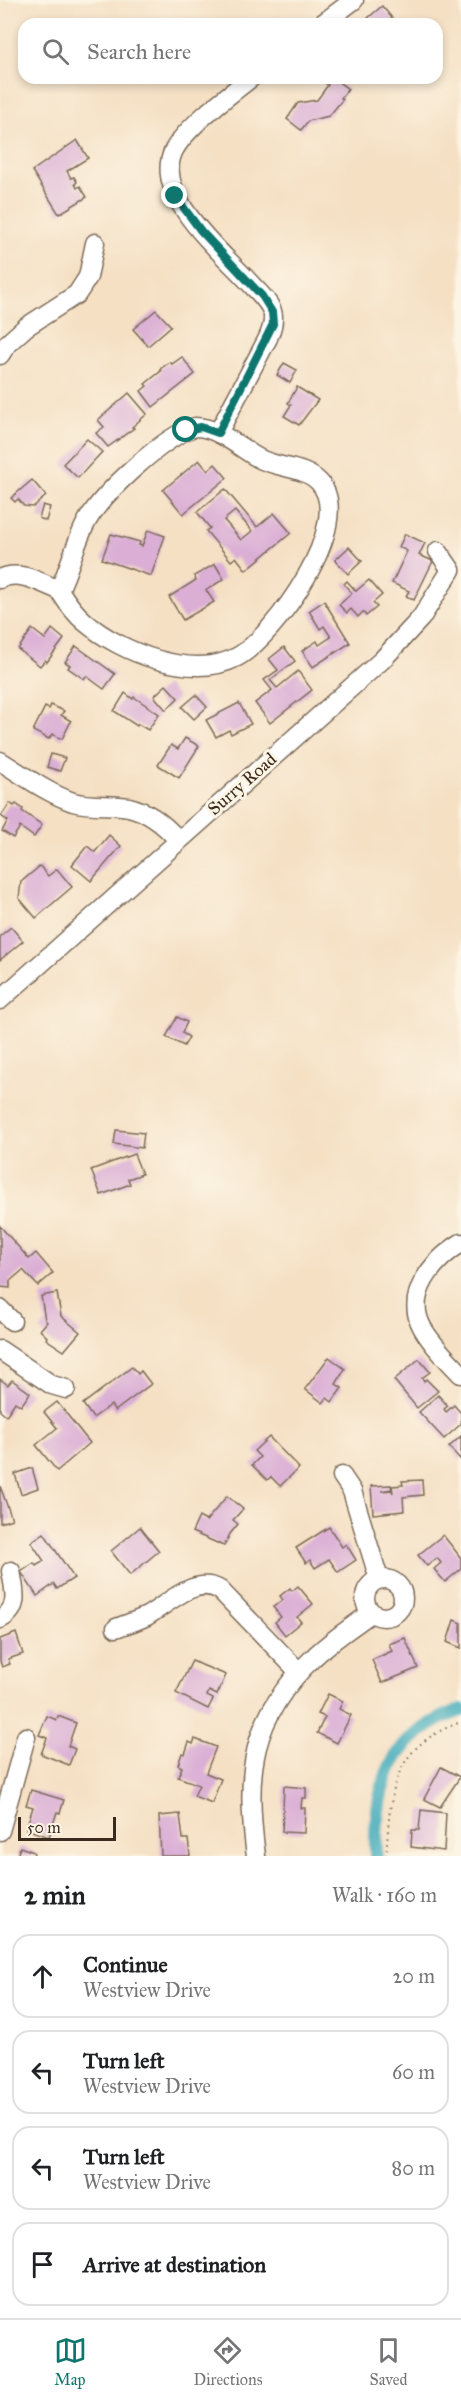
<!DOCTYPE html>
<html lang="en">
<head>
<meta charset="utf-8">
<style>
	body { margin:0; font-family:"IM FELL Great Primer",serif; background:#f6f6f6; color:#202124 }
	.scale { position:absolute; left:18px; bottom:15px; width:98px; box-sizing:border-box; padding-left:6px; border:3px solid #3b2a1e; border-top:0; font-size:16px; line-height:21px; white-space:nowrap; color:#3b2a1e; -webkit-text-stroke:4px #fcf5e5; paint-order:stroke }
	.stop { position:absolute; width:18px; height:18px; margin:-14px; border:4px solid #0f766e; border-radius:50%; background:#fff }
	.stop.end { background:#0f766e; border-color:#fff; box-shadow:0 2px 6px #0008 }
	.list { margin:0; padding:0; list-style:none }
	h2 { display:flex; justify-content:space-between; align-items:center; height:78px; margin:0; padding:0 24px; font-size:26px }
	h2 small { font-size:20px; font-weight:400; color:#757577 }
	.list li { display:grid; grid-template-columns:39px 1fr auto; gap:18px; align-items:center; box-sizing:border-box; height:84px; margin:0 12px 12px; padding:0 12px; border:2px solid #e0e0e0; border-radius:18px }
	.list b { display:block; font-size:22px; white-space:nowrap }
	.list p { margin:0; font-size:20px; white-space:nowrap; color:#757577 }
	.list em { font-size:20px; font-style:normal; color:#757577 }
	.icon { flex:none; width:33px; height:33px; fill:none; stroke:currentColor; stroke-width:2; stroke-linecap:round; stroke-linejoin:round }
	.map { position:relative; flex:none; width:461px; height:1856px; overflow:hidden }
	.search { position:absolute; background:#fff; box-shadow:0 3px 9px #0003; left:18px; right:18px; top:18px; height:66px; display:flex; align-items:center; gap:15px; box-sizing:border-box; padding:0 21px; border-radius:18px; color:#757577; font-size:22px }
	.sheet { height:462px; background:#fff }
	nav { display:flex; justify-content:space-around; align-items:center; box-sizing:border-box; height:84px; border-top:2px solid #e0e0e0; background:#fff; font-size:16px; color:#757577 }
	nav a { display:grid; justify-items:center; gap:3px }
	nav .on { color:#0f766e }
	.map>svg:first-child { display:block }
</style>
</head>
<body>
<div class="map">
<svg width="461" height="1856" viewBox="0 0 461 1856">
	<rect width="100%" height="100%" fill="#fcf5e5"/>
	<filter id="ink" filterUnits="userSpaceOnUse"><feTurbulence type="fractalNoise" baseFrequency=".0167" numOctaves="2"/><feDisplacementMap in="SourceGraphic" scale="12" xChannelSelector="R" yChannelSelector="G"/><feConvolveMatrix kernelMatrix="1 2 1 2 8 2 1 2 1" color-interpolation-filters="sRGB"/></filter>
	<filter id="wash" filterUnits="userSpaceOnUse"><feTurbulence type="fractalNoise" baseFrequency=".008" numOctaves="4" result="noise"/><feDisplacementMap in="SourceGraphic" scale="24" xChannelSelector="R" yChannelSelector="G"/><feGaussianBlur stdDeviation="1.35" result="paint"/><feColorMatrix in="noise" values="0 0 0 0 0 0 0 0 0 0 0 0 0 0 0 0 0 1.4 0 .05"/><feComposite in="paint" operator="in"/></filter>
	<g filter="url(#wash)">
		<rect width="100%" height="100%" fill="#f5e0c4"/>
		<g fill="none" stroke-linecap="round" stroke-linejoin="round">
			<path stroke="#3ba9ba" stroke-width="14" d="M 376,1856 C 374,1784 389,1736 461,1710"/>
		</g>
		<g id="blocks">
			<g fill="#daaed5" fill-rule="evenodd">
				<polygon points="382,6 397,24 374,24 368,18"/>
				<polygon points="329,78 333,78 348,89 341,98 343,99 329,116 308,121 301,130 287,119 298,103 317,100 328,85 325,83"/>
				<polygon points="77,140 88,158 67,171 71,178 74,177 77,182 75,184 77,188 80,186 87,197 59,214 32,171"/>
				<polygon points="156,310 171,326 148,346 133,329"/>
				<polygon points="182,357 195,374 153,407 141,391 147,386 145,384 161,371 160,369 170,362 172,364"/>
				<polygon points="284,363 297,370 290,383 277,375"/>
				<polygon points="297,387 318,400 299,425 284,416 291,405 288,403"/>
				<polygon points="129,393 147,414 132,427 134,428 108,447 96,433 104,427 98,420"/>
				<polygon points="87,439 102,452 78,478 63,464"/>
				<polygon points="199,460 208,471 215,464 227,478 183,514 163,490"/>
				<polygon points="32,480 46,496 33,507 24,506 18,499 15,502 11,498"/>
				<path d="M 225,489 L 257,527 L 274,513 L 291,533 L 246,570 L 236,557 L 231,561 L 206,531 L 210,528 L 197,512 ZM 235,511 L 252,531 L 241,540 L 224,520 Z"/>
				<polygon points="43,505 50,507 46,521 39,518"/>
				<polygon points="148,530 165,536 151,576 102,559 111,534 140,542 139,545 142,546"/>
				<polygon points="405,534 425,543 419,555 433,561 414,600 406,596 409,591 392,583 407,551 399,547"/>
				<polygon points="349,547 362,561 348,574 335,560"/>
				<polygon points="215,564 224,579 206,590 214,602 183,620 169,597 196,580 194,576"/>
				<polygon points="369,580 382,595 373,603 377,607 366,616 363,612 358,617 351,609 347,613 339,605 352,593 344,584 347,581 356,591"/>
				<polygon points="324,601 350,643 313,667 302,651 317,641 319,645 331,637 324,626 320,629 309,611"/>
				<polygon points="32,629 45,639 52,629 64,639 47,662 45,660 40,666 18,649"/>
				<polygon points="76,646 115,674 104,689 86,676 84,679 68,668 70,665 65,662"/>
				<polygon points="284,647 295,661 270,680 277,688 298,671 312,690 270,723 255,703 272,690 264,680 278,670 269,659"/>
				<polygon points="166,685 178,698 166,710 154,696"/>
				<polygon points="125,693 133,699 134,697 159,714 148,730 138,724 137,726 114,711"/>
				<polygon points="196,695 207,707 194,719 182,707"/>
				<polygon points="239,703 251,724 231,734 229,730 216,737 206,720"/>
				<polygon points="51,705 64,711 61,715 71,721 62,739 52,734 49,739 33,731 45,707 49,709"/>
				<polygon points="185,738 199,746 179,778 158,765 171,745 178,749"/>
				<polygon points="51,754 65,758 60,771 47,767"/>
				<polygon points="10,803 14,806 16,804 23,809 22,811 42,825 34,837 20,827 13,838 2,831 8,821 1,816"/>
				<polygon points="109,835 121,846 91,881 72,865 87,846 95,852"/>
				<polygon points="40,866 48,876 57,869 72,887 36,918 19,898 21,882"/>
				<polygon points="11,927 23,941 0,960 0,936"/>
				<polygon points="177,1017 187,1022 182,1033 189,1037 184,1046 166,1037"/>
				<polygon points="116,1130 144,1133 142,1148 114,1144"/>
				<polygon points="134,1154 142,1174 128,1179 130,1184 101,1195 91,1170"/>
				<polygon points="0,1226 29,1259 36,1253 53,1273 38,1286 23,1270 10,1281 10,1288 0,1287"/>
				<polygon points="57,1293 61,1316 80,1332 64,1351 46,1339 47,1337 40,1330 47,1322 45,1320 41,1296"/>
				<polygon points="329,1357 345,1369 336,1384 342,1388 332,1402 327,1398 323,1403 305,1389"/>
				<polygon points="419,1359 430,1372 422,1378 424,1381 426,1379 438,1391 417,1408 394,1380"/>
				<polygon points="132,1367 138,1374 141,1371 151,1384 115,1411 111,1405 93,1418 83,1404"/>
				<polygon points="0,1379 8,1385 12,1380 30,1393 21,1406 15,1402 6,1416 0,1411"/>
				<polygon points="438,1395 448,1406 444,1409 446,1412 454,1405 461,1413 461,1424 444,1439 419,1412"/>
				<polygon points="57,1402 90,1443 57,1471 36,1445 57,1428 44,1412"/>
				<polygon points="461,1436 461,1460 449,1447"/>
				<polygon points="269,1437 299,1468 280,1486 271,1477 267,1480 252,1465 260,1457 254,1451"/>
				<polygon points="32,1468 38,1488 21,1494 15,1474"/>
				<polygon points="422,1480 423,1495 403,1497 404,1511 373,1514 371,1486 391,1485 392,1489 381,1491 392,1490 393,1493 392,1486 403,1485 402,1481"/>
				<polygon points="0,1486 12,1519 0,1523"/>
				<polygon points="227,1496 243,1509 233,1520 238,1524 230,1534 224,1546 192,1532 199,1517 206,1521"/>
				<polygon points="140,1527 159,1551 130,1575 111,1551"/>
				<polygon points="329,1527 342,1547 346,1544 356,1560 338,1572 329,1559 315,1568 310,1560 306,1563 296,1548"/>
				<polygon points="44,1533 74,1578 57,1589 54,1584 37,1596 21,1572 34,1563 36,1566 44,1561 31,1542"/>
				<polygon points="443,1535 461,1558 461,1569 445,1582 434,1569 441,1563 437,1558 427,1566 418,1555"/>
				<polygon points="298,1586 313,1604 297,1617 301,1622 285,1635 275,1622 281,1617 273,1607 283,1600 280,1596 290,1588 292,1591"/>
				<polygon points="454,1620 461,1623 461,1648 447,1642"/>
				<polygon points="16,1633 23,1654 8,1659 10,1664 2,1667 0,1661 0,1639"/>
				<polygon points="405,1638 418,1668 382,1683 372,1660 392,1651 389,1644"/>
				<polygon points="192,1661 226,1675 217,1695 209,1691 207,1696 213,1699 208,1709 176,1693"/>
				<polygon points="328,1694 343,1701 339,1709 351,1715 337,1743 317,1733 325,1717 318,1714"/>
				<polygon points="47,1716 57,1720 58,1716 76,1723 68,1746 75,1749 69,1765 41,1754 47,1738 39,1735"/>
				<polygon points="195,1739 216,1747 206,1773 221,1779 212,1803 194,1796 199,1785 178,1777 182,1767 178,1765 182,1753 185,1754 189,1742 193,1744"/>
				<polygon points="441,1767 460,1777 440,1807 424,1799"/>
				<polygon points="284,1786 306,1788 306,1798 302,1798 301,1808 305,1808 304,1833 282,1832"/>
				<polygon points="31,1790 64,1800 60,1813 57,1812 49,1837 26,1829 33,1807 26,1805"/>
				<polygon points="421,1810 446,1813 444,1851 411,1847 412,1830 419,1830"/>
				<polygon points="180,1814 183,1839 188,1839 190,1856 161,1856 159,1816"/>
				<polygon points="20,1847 34,1852 33,1856 17,1856"/>
			</g>
		</g>
	</g>
	<g filter="url(#ink)">
		<use href="#blocks" fill-opacity="0" stroke="#7c6a58" stroke-width="1.5"/>
		<g fill="none" stroke-linecap="round" stroke-linejoin="round">
			<defs>
				<g id="minor">
					<polyline points="322,24 354,0"/>
					<polyline points="0,355 8,343 26,327 77,294 88,277 95,243"/>
					<path d="M 195,427 C 219,427 239,448 260,459 C 278,468 305,467 319,482 C 357,522 274,637 237,657 C 192,681 120,652 85,622 C 74,613 66,601 59,590 C 70,568 75,543 87,521 C 103,493 164,436 195,427 Z"/>
					<path d="M 218,433 L 268,338 C 272,329 275,320 272,311 C 268,300 257,291 249,282 C 223,253 151,195 174,150 C 187,126 229,95 251,78"/>
					<path d="M 0,579 C 19,569 41,583 59,590"/>
					<path d="M 0,761 C 23,775 47,793 73,802 C 91,807 111,804 129,807 C 150,812 165,825 178,840"/>
					<polyline points="0,1000 382,660 421,618 451,570 438,551"/>
					<path d="M 461,1243 C 434,1260 404,1294 422,1327 C 432,1345 447,1359 461,1374"/>
					<polyline points="0,1309 12,1321"/>
					<polyline points="0,1350 52,1385 66,1389"/>
					<polyline points="342,1476 352,1491 379,1579"/>
					<circle cx="384" cy="1598" r="19"/>
					<path d="M 0,1619 C 21,1609 14,1589 11,1571"/>
					<path d="M 116,1628 C 126,1624 137,1621 147,1616 C 168,1604 195,1575 220,1590 L 299,1672"/>
					<polyline points="0,1831 26,1737"/>
					<path d="M 256,1856 C 245,1773 250,1718 313,1658 C 330,1641 352,1627 371,1613"/>
				</g>
			</defs>
			<use href="#minor" stroke="#7c6a58" stroke-width="21"/>
			<path stroke="#7c6a58" stroke-width="2" stroke-dasharray="1.5 4.5" stroke-linecap="butt" d="M 386,1856 C 391,1790 391,1747 461,1722"/>
			<use href="#minor" stroke="#fff" stroke-width="18"/>
		</g>
	</g>
	<g fill="none" stroke-linecap="round" stroke-linejoin="round" filter="url(#ink)">
		<polyline stroke="#0f766e" stroke-width="8" points="175,196 201,231 262,296 272,312 273,324 218,433 201,427 186,430"/>
	</g>
	<g text-anchor="middle" dominant-baseline="central" stroke-width="6" stroke-linejoin="round" paint-order="stroke">
		<g font-size="18" fill="#3b2a1e" stroke="#fcf5e5">
			<text transform="translate(242 784) rotate(-41)">Surry Road</text>
		</g>
	</g>
</svg>
<div class="scale">50 m</div>
<div class="stop" style="left:186px;top:430px"></div>
<div class="stop end" style="left:175px;top:196px"></div>
<div class="search"><svg class="icon" aria-label="search" viewBox="0 0 24 24"><circle cx="10" cy="10" r="6"/><path d="M15 15l6 6"/></svg>Search here</div>
</div>
<section class="sheet">
<h2>2 min<small>Walk · 160 m</small></h2>
<ul class="list">
<li><svg class="icon" aria-label="ahead" viewBox="0 0 24 24"><path d="M12 20V5M6 11l6-6 6 6"/></svg><div><b>Continue</b><p>Westview Drive</p></div><em>20 m</em></li>
<li><svg class="icon" aria-label="left" viewBox="0 0 24 24"><path d="M17 20v-9H6M10 6l-5 5 5 5"/></svg><div><b>Turn left</b><p>Westview Drive</p></div><em>60 m</em></li>
<li><svg class="icon" aria-label="left" viewBox="0 0 24 24"><path d="M17 20v-9H6M10 6l-5 5 5 5"/></svg><div><b>Turn left</b><p>Westview Drive</p></div><em>80 m</em></li>
<li><svg class="icon" aria-label="arrive" viewBox="0 0 24 24"><path d="M6 21V4h12l-3 4 3 4H6"/></svg><div><b>Arrive at destination</b></div></li>
</ul>
</section>
<nav>
<a class="on"><svg class="icon" aria-label="map" viewBox="0 0 24 24"><path d="M3 6l6-2 6 2 6-2v14l-6 2-6-2-6 2zM9 4v14M15 6v14"/></svg>Map</a>
<a><svg class="icon" aria-label="directions" viewBox="0 0 24 24"><path d="M12 3l9 9-9 9-9-9zM9 14v-3h6M13 9l2 2-2 2"/></svg>Directions</a>
<a><svg class="icon" aria-label="saved" viewBox="0 0 24 24"><path d="M7 4h10v16l-5-4-5 4z"/></svg>Saved</a>
</nav>
</body>
</html>
